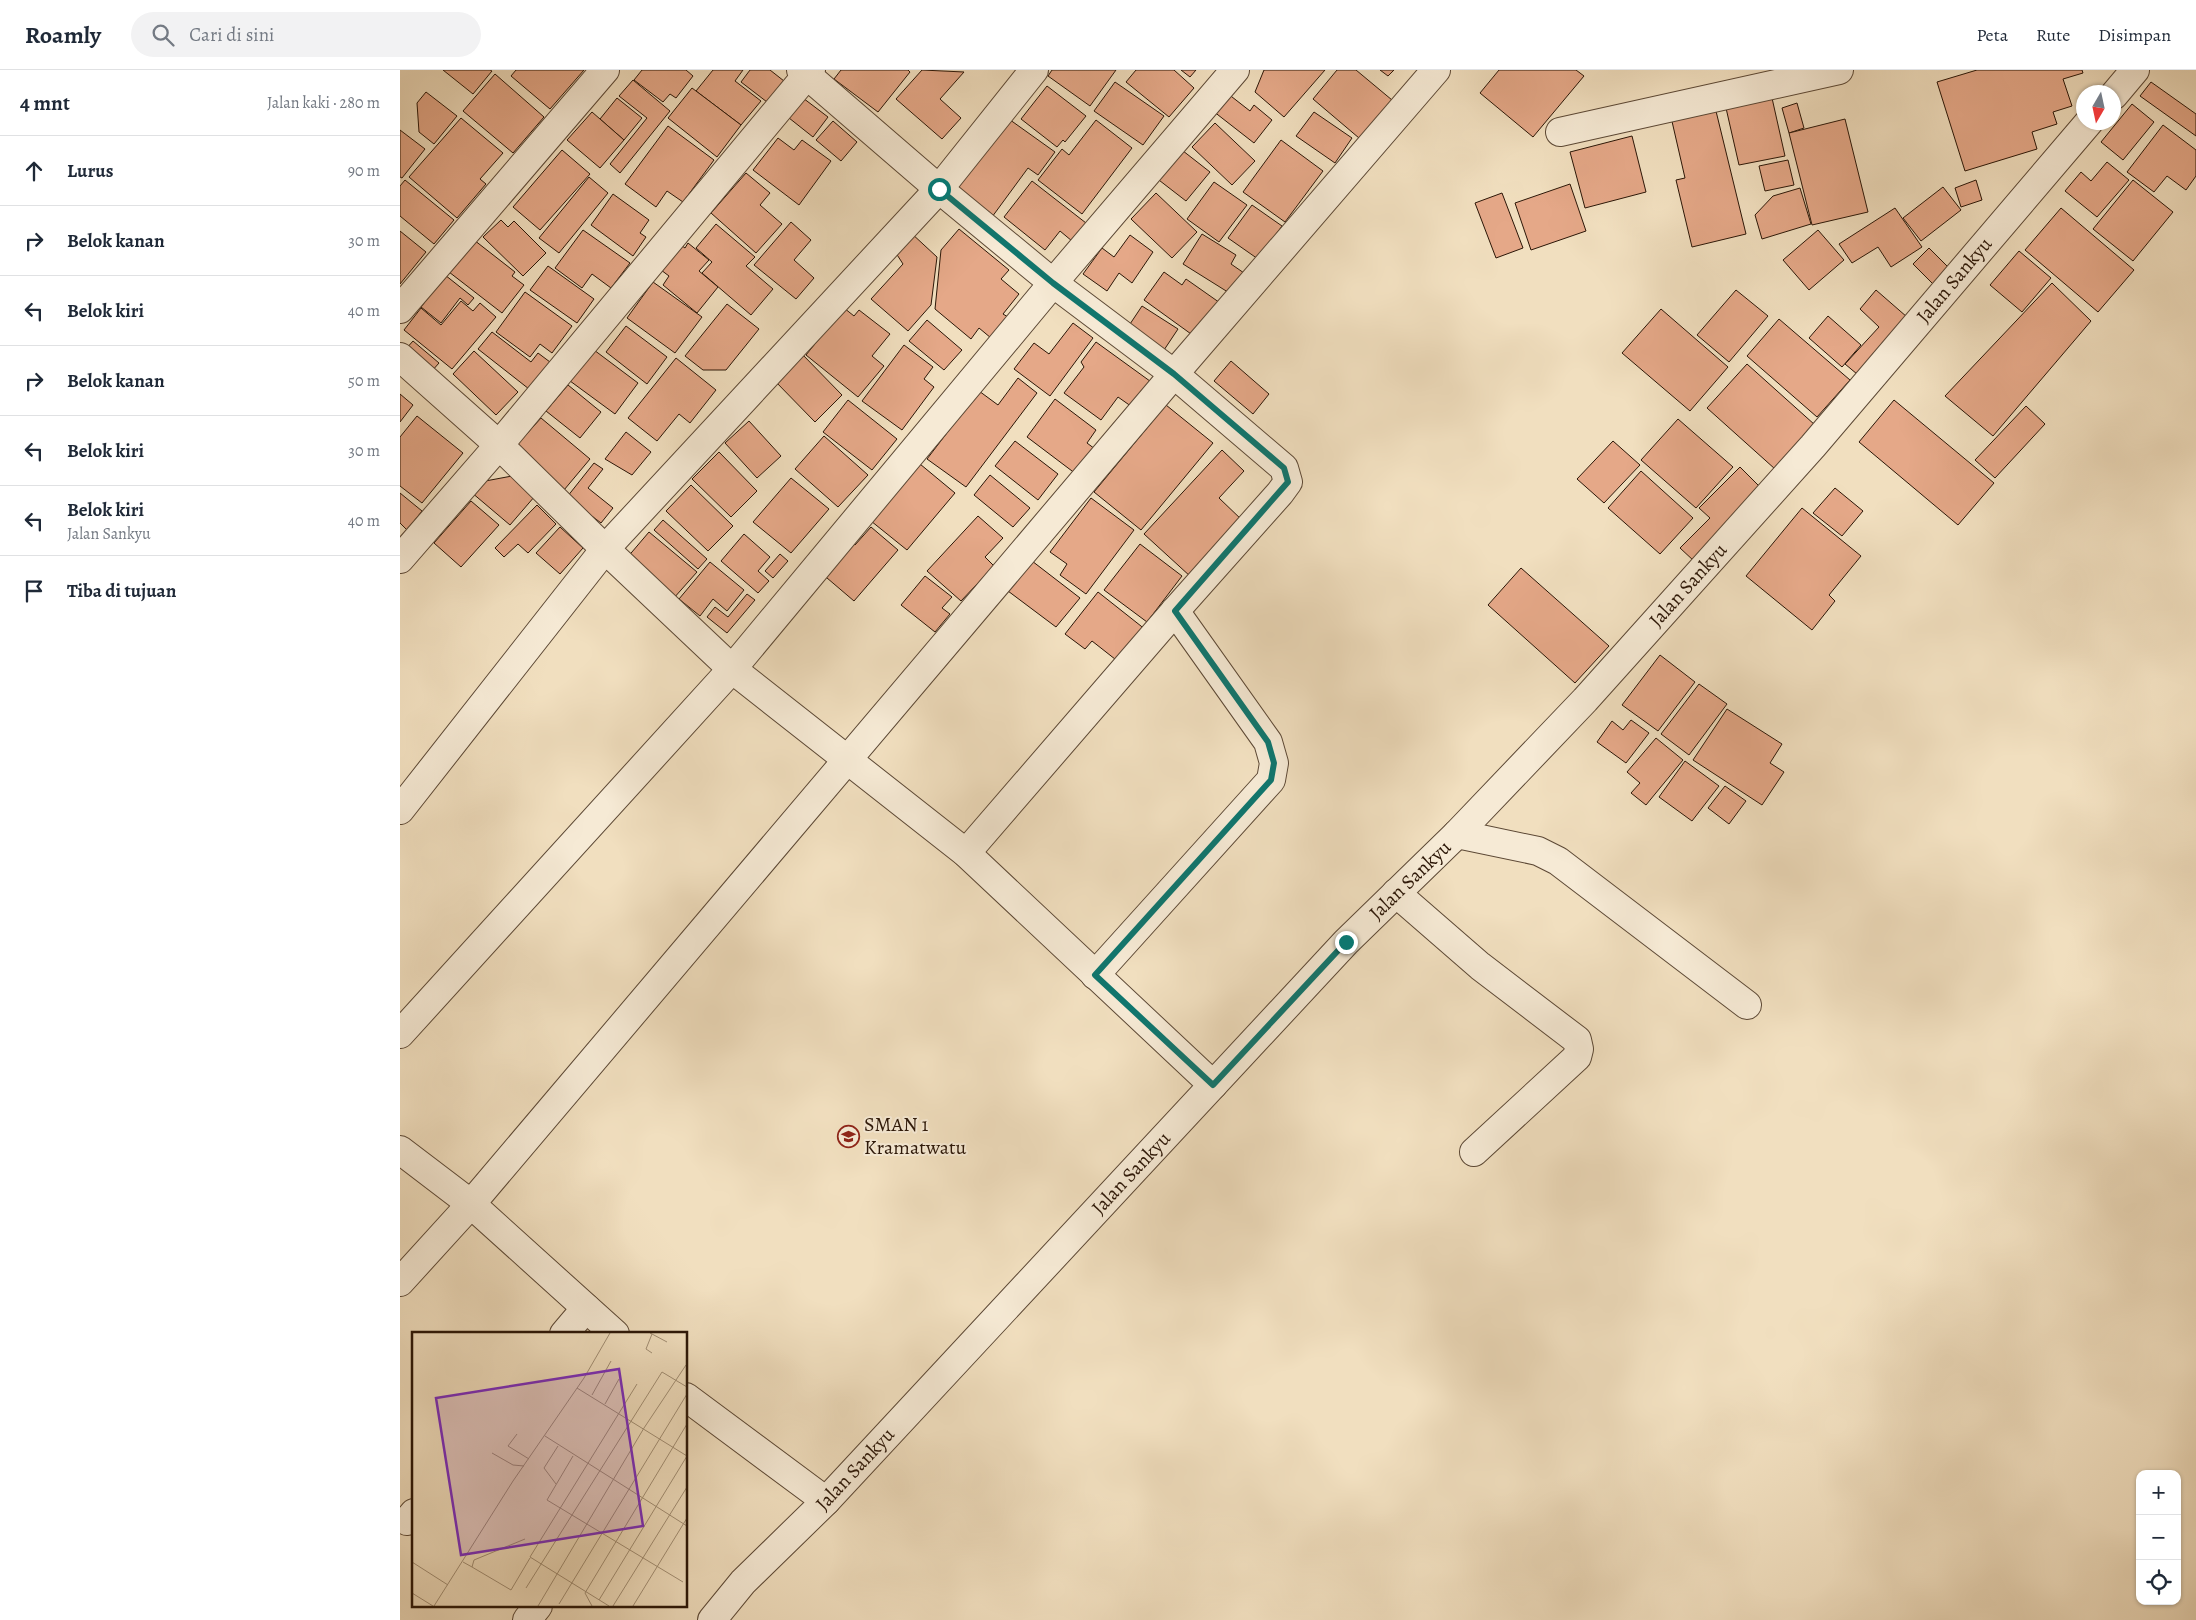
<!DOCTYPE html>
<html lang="id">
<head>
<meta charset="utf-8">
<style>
	body { margin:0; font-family:Alegreya,serif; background:#f2f2f3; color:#1f2937 }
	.controls { position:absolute; right:15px; bottom:15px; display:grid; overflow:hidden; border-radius:10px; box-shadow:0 1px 4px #0004 }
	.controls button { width:45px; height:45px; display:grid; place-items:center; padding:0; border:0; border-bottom:1px solid #e0e1e3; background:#fff; color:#1f2937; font:25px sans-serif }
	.compass { position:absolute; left:1676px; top:15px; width:45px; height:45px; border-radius:50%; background:#fff; box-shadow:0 1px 4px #0004; rotate:189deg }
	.stop { position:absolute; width:15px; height:15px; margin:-11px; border:4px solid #0f766e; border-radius:50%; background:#fff }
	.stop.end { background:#0f766e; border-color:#fff; box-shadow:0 1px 5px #0008 }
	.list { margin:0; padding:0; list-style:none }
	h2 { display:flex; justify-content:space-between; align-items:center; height:65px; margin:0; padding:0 20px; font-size:21px }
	h2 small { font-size:16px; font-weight:400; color:#747a83 }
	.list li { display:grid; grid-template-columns:32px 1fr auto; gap:15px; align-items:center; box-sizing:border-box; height:70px; padding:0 20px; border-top:1px solid #e0e1e3 }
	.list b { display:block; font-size:19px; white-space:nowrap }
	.list p { margin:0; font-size:16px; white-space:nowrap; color:#747a83 }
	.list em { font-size:16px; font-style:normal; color:#747a83 }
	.icon { flex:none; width:28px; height:28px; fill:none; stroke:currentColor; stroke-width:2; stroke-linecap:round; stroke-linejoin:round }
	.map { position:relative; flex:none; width:1796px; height:1550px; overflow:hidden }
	header { display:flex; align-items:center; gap:30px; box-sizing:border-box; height:70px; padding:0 25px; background:#fff; border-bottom:1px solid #e0e1e3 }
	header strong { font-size:24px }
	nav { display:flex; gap:28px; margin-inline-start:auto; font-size:18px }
	.search { width:350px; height:45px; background:#f2f2f3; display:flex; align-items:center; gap:12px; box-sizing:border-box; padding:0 18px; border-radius:28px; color:#747a83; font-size:19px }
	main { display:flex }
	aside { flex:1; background:#fff }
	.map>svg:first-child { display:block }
</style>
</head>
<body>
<header>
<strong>Roamly</strong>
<div class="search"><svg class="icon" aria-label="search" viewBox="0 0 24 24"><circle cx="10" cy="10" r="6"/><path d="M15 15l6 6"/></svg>Cari di sini</div>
<nav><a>Peta</a><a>Rute</a><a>Disimpan</a></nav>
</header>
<main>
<aside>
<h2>4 mnt<small>Jalan kaki · 280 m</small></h2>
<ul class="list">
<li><svg class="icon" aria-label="ahead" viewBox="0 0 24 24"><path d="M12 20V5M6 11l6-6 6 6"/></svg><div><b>Lurus</b></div><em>90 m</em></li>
<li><svg class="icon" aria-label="right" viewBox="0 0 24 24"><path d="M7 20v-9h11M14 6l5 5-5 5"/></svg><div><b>Belok kanan</b></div><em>30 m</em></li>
<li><svg class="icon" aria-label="left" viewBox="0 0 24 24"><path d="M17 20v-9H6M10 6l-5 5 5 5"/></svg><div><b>Belok kiri</b></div><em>40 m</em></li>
<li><svg class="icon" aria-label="right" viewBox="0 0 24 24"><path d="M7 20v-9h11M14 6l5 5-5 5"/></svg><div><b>Belok kanan</b></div><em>50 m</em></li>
<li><svg class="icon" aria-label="left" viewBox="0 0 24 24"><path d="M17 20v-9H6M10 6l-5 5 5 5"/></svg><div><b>Belok kiri</b></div><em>30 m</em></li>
<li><svg class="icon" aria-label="left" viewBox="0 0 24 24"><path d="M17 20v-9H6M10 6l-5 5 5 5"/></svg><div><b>Belok kiri</b><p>Jalan Sankyu</p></div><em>40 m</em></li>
<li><svg class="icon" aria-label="arrive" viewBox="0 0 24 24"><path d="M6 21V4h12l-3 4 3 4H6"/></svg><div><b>Tiba di tujuan</b></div></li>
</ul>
</aside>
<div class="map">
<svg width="1796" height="1550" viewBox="0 0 1796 1550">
	<rect width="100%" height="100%" fill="#f1dfbf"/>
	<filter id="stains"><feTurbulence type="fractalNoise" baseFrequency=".004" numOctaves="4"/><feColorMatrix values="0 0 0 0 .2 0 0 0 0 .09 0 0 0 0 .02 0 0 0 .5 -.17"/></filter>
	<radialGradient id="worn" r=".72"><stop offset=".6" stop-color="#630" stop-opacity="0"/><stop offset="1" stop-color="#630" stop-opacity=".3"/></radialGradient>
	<g fill="#e5a888" stroke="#2b1607">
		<polygon points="43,0 90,0 92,1 73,24"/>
		<polygon points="116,0 184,0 150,39 111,6"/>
		<polygon points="242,0 286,0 293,6 276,28 270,24 263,32 234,10"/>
		<polygon points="313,0 343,0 335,11 361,31 341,55 296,21"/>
		<polygon points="350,0 370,0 384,11 367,32 341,12"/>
		<polygon points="441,0 508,0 510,2 478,42 434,9"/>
		<polygon points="522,0 564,2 540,29 561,48 542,69 496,29"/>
		<polygon points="652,0 716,0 690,36 648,6"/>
		<polygon points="736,0 774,0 794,18 769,47 726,12"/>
		<polygon points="781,0 796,0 790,7"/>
		<polygon points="864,0 925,0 884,47 855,22"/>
		<polygon points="937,0 956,0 992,30 959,68 913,29"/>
		<polygon points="980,0 994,0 988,6"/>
		<polygon points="1099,0 1176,0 1184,6 1133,67 1080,23"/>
		<polygon points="1577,0 1682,0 1683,3 1663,9 1672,36 1653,42 1657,54 1632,62 1637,79 1565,101 1537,12"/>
		<polygon points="95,4 144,47 113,83 63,41"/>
		<polygon points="233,10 270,41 220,103 210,94 247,48 219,26"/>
		<polygon points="715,12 764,46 743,75 694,41"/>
		<polygon points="1751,12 1796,44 1796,66 1740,26"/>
		<polygon points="647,16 686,46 665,72 663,70 657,77 621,49"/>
		<polygon points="292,18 341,55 317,87 268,48"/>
		<polygon points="26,22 57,46 34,74 19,62 17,33"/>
		<polygon points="827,23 850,41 854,35 872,50 854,73 813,41"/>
		<polygon points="399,25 428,47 413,67 384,44"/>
		<polygon points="217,28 242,48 224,70 200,49"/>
		<polygon points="1372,28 1385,86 1339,95 1326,38"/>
		<polygon points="1397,33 1404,58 1389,63 1382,38"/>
		<polygon points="1732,34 1754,52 1723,90 1701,72"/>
		<polygon points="1315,37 1346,164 1292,177 1276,110 1285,108 1271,47"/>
		<polygon points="192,42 224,70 200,98 167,70"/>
		<polygon points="914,42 952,68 935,93 896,66"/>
		<polygon points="606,47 655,82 638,105 628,98 592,147 553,118"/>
		<polygon points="61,48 103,83 80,109 86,114 57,148 9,107"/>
		<polygon points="1445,49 1468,142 1412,155 1389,63"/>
		<polygon points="696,50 732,78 682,144 638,110 662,79 669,85"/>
		<polygon points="433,51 457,72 441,91 416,70"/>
		<polygon points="815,53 855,91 832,115 792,77"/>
		<polygon points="1763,55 1796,80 1796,106 1786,120 1767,106 1754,122 1727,102"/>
		<polygon points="268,56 314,90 283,132 267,121 256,137 225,114"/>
		<polygon points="0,60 25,79 2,108 0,107"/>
		<polygon points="1232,66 1246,122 1185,138 1170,82"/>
		<polygon points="378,68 394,80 402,70 431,91 399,135 353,100"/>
		<polygon points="881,70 923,101 885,152 843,122"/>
		<polygon points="778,77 810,102 786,131 755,107"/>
		<polygon points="162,80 190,104 140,160 113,137"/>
		<polygon points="1388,90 1394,115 1365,121 1359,96"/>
		<polygon points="1707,92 1729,110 1697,147 1665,121 1681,102 1691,111"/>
		<polygon points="346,103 370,123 360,135 382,154 356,183 311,143"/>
		<polygon points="189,107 208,123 159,183 139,168"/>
		<polygon points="5,110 54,150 34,174 0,146 0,116"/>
		<polygon points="1576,110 1582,130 1561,137 1555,118"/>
		<polygon points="1733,110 1773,142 1733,191 1693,159"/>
		<polygon points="632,111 686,153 672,171 660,161 645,180 604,147"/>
		<polygon points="814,112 847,135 819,172 787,149"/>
		<polygon points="1170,114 1186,161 1131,180 1115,133"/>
		<polygon points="1543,117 1561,140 1521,171 1503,148"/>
		<polygon points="1400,118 1411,154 1362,169 1355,145 1373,126"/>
		<polygon points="756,123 797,162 772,188 731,149"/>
		<polygon points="1102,123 1123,178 1096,188 1075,133"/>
		<polygon points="213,124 249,150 240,163 246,167 233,186 191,155"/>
		<polygon points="852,135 882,156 858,189 828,168"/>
		<polygon points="1495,138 1522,177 1491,197 1478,177 1452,193 1439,174"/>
		<polygon points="1661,138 1734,200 1698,242 1625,180"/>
		<polygon points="101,150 108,157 114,151 146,183 123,206 83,167"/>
		<polygon points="391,152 411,170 394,190 414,208 396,229 354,195"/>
		<polygon points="316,154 355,187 346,196 373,219 351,245 302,203 312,192 296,178"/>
		<polygon points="559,159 609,200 601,209 619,224 603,244 608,247 591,268 579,258 571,269 535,239 541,180"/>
		<polygon points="183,160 230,193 211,218 192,204 182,218 155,198"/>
		<polygon points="1418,160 1444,190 1409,220 1383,190"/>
		<polygon points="0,161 26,182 0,214"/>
		<polygon points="510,162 537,187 531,235 508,261 471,229 503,194 494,180"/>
		<polygon points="802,164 836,185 831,194 844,203 831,224 783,194"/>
		<polygon points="730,165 753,182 732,213 719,203 707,221 683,204 702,178 714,187"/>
		<polygon points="74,170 115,202 112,206 124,215 102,243 49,202"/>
		<polygon points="288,173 309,190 299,201 318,217 297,243 263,215 269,206 261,200 281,175 285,178"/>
		<polygon points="1529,178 1550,199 1534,215 1513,194"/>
		<polygon points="1619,181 1651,208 1622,242 1590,215"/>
		<polygon points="148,196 194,229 177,253 130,220"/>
		<polygon points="764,202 782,215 786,209 823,235 798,269 744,230"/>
		<polygon points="45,205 74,228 68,235 60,228 41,253 21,237"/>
		<polygon points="253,212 302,247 275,283 227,248"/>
		<polygon points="1652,213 1691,251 1593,366 1545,326"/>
		<polygon points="1336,220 1368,246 1329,292 1297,265"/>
		<polygon points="1476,220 1507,247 1457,304 1445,294 1479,257 1460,239"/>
		<polygon points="125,222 172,256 152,283 140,274 130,287 96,262"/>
		<polygon points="61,231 73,241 80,233 96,247 52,299 4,260 21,238 41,255"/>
		<polygon points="327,234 359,259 326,300 303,300 285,286"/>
		<polygon points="742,236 778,259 764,280 728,257"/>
		<polygon points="444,238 454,246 459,240 490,264 472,286 484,296 458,327 406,285"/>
		<polygon points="1261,239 1328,297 1290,341 1222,283"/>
		<polygon points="1428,246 1461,275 1442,297 1409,268"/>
		<polygon points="1379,249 1450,310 1417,347 1347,286"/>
		<polygon points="527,250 562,280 544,300 509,271"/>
		<polygon points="673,253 693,268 650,326 614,299 634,273 649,284"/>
		<polygon points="226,256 267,287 247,314 206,282"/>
		<polygon points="92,262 131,292 138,283 150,292 129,319 78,279"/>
		<polygon points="13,271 39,293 31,302 5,280"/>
		<polygon points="696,272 754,314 735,339 718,327 701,350 664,323 684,297 681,292"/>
		<polygon points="504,275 533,297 524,309 534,317 502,360 462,331"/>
		<polygon points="190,277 238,313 215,344 166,308"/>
		<polygon points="74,281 118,322 96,345 53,304"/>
		<polygon points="401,283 442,325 415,352 374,310"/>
		<polygon points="276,288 316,320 290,353 279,344 257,371 228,348"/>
		<polygon points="831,291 869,324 853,344 814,311"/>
		<polygon points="1347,294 1415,355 1375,399 1307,338"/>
		<polygon points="618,308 637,323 566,417 527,389 579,321 598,335"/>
		<polygon points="168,315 201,342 180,368 146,341"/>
		<polygon points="0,324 13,335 0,352"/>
		<polygon points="655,329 696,360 687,373 695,379 676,404 627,367"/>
		<polygon points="448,330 497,369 472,400 423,362"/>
		<polygon points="1494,330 1594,413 1558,455 1459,372"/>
		<polygon points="766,335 813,373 741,460 694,422"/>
		<polygon points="1626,336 1645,354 1595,408 1575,390"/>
		<polygon points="17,346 63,383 22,433 0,416 0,367"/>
		<polygon points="141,348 190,389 164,420 114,378"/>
		<polygon points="1278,349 1333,397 1296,438 1241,390"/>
		<polygon points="349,351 381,386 357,408 325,373"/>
		<polygon points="226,362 251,382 232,405 205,389"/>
		<polygon points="424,366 468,405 438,437 395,399"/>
		<polygon points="615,371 658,404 638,430 595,396"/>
		<polygon points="1213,371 1240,395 1204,433 1177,409"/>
		<polygon points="822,380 844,401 819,428 843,451 791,507 744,464"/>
		<polygon points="319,382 357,421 331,447 292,409"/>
		<polygon points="194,393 203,399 188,418 213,438 201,453 167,427"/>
		<polygon points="520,394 555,423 507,480 471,451"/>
		<polygon points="1340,397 1364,421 1294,491 1280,478 1310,448 1299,438"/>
		<polygon points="1241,401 1293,448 1260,484 1208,438"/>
		<polygon points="590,405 630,438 613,457 574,425"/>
		<polygon points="112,406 135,426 110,455 71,422 80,412"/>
		<polygon points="391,408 429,439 391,483 353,452"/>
		<polygon points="291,415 333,456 308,481 266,441"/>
		<polygon points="1435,418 1463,441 1442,466 1413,443"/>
		<polygon points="0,423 22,441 7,460 0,453"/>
		<polygon points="691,428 734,460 686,524 660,505 667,494 650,482"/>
		<polygon points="71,431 99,455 61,497 34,473"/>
		<polygon points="137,435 156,454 128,483 118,474 104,487 95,478"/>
		<polygon points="1402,438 1461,486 1429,525 1435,531 1412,560 1346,506"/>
		<polygon points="578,446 603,468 585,487 594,496 561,531 527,501"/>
		<polygon points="263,450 307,489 298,499 254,460"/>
		<polygon points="160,457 183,478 160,504 136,483"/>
		<polygon points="471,457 498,480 454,531 420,502 449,470 455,475"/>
		<polygon points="249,462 297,502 273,529 226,489"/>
		<polygon points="344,464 370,487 358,501 369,511 358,523 321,491"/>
		<polygon points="740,474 782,506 747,552 704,520"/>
		<polygon points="380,484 388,491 373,508 365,501"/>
		<polygon points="632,491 680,528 656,557 608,521"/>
		<polygon points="310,492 344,520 327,541 313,529 300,546 279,529"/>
		<polygon points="1121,498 1209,576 1175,613 1088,535"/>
		<polygon points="525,506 552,527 542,538 550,544 535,562 501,535"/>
		<polygon points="698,522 746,560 720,593 692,571 685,579 665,564"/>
		<polygon points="347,524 355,530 327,563 307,547 315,537 328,547"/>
		<polygon points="1260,585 1295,612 1258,661 1222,635"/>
		<polygon points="1299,614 1327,634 1289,685 1261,664"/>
		<polygon points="1327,639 1382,674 1370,693 1384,702 1362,735 1293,690"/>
		<polygon points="1231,650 1249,663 1226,693 1197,672 1212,651 1223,660"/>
		<polygon points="1256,668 1283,690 1246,735 1231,723 1240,713 1227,702"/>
		<polygon points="1285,691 1319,716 1292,751 1259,727"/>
		<polygon points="1325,716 1346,731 1329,754 1308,738"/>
	</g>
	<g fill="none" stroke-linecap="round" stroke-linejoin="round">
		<defs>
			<g id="street">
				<polyline points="401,0 539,119 653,213 774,304 884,398 888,412 880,423 775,541 566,783"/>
				<polyline points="1714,25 1735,0"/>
				<polyline points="1160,62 1439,0"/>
				<polyline points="0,239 205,0"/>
				<polyline points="0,287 99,375 205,479 332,599 566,783 813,1015"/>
				<polyline points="0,489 99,375 411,0"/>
				<polyline points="0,740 205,479 539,119 634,0"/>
				<polyline points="1057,764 1138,781 1158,791 1347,935"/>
				<polyline points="996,823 1080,896 1177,970 1179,979 1177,987 1074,1082"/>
				<polyline points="695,905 871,710 874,693 868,672 775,541"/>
				<polyline points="0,964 332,599 653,213 835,0"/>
				<polyline points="0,1080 71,1134 215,1264"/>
				<polyline points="0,1212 71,1134 774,304 1036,0"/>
				<polyline points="164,1264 186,1238"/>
				<polyline points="286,1327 426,1431"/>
				<polyline points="7,1451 14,1443"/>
				<polyline points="127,1550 138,1536"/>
				<polyline points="312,1550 343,1512 426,1431 946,872 1057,764 1185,630 1413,376 1689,52"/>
			</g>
		</defs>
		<use href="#street" stroke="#5c4835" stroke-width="30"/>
		<use href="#street" stroke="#f6ead5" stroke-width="28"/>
	</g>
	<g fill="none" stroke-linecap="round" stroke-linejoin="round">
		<polyline stroke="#0f766e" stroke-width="6" points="539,119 653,213 774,304 884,398 888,412 775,541 868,672 874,693 871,710 695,905 813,1015 946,872"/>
	</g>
	<defs>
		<symbol id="school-ring" viewBox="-11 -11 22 22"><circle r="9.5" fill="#f6ead5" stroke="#8f2418" stroke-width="1.5"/><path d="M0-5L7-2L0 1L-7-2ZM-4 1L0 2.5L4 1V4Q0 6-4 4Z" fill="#8f2418"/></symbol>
	</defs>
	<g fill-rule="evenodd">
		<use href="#school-ring" x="436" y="1054" width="25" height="25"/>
	</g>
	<g text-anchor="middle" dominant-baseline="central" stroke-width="4" stroke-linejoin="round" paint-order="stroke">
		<g font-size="20" fill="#2b1607" stroke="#f6ead5">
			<text transform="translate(1554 210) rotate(-50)">Jalan Sankyu</text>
			<text transform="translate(1288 515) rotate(-48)">Jalan Sankyu</text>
			<text transform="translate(1010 810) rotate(-44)">Jalan Sankyu</text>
			<text transform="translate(731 1103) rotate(-47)">Jalan Sankyu</text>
			<text transform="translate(455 1399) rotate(-47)">Jalan Sankyu</text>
		</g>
		<g font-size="20" fill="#2b1607" stroke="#f6ead5" text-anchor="start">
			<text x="464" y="1054">SMAN 1<tspan x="464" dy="23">Kramatwatu</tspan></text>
		</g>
	</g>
	<g transform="translate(12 1262)">
		<rect width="275" height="275" fill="#f1dfbf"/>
		<path fill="none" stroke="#a28f75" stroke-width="1" d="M 238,1 L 240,2 L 234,17 L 240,21M 240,2 L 255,10M 165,56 L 275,124M 180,63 L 199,29M 193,72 L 207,47M 105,102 L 96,114 L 117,127M 133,104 L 275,194M 80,121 L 101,133 L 112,134M 161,124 L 135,168 L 271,250M 144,152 L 132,136 L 146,114M 0,230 L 36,253M 51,230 L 60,235 L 62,228 L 113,207M 60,235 L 99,258 L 118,226M 114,256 L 250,40 L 275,55M 0,261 L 21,274M 187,268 L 275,124M 147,272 L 275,62M 22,274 L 101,149 L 172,46 L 198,1M 126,274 L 232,96 L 274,33M 180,274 L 173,261 L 275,92M 197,274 L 118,225 L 225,52M 201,274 L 275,155M 221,274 L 275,186"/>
		<path fill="#7b2cbf" fill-opacity="0.15" stroke="#7b2cbf" stroke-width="2.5" d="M 207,37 L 231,194 L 49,223 L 24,66 Z"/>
		<rect width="275" height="275" fill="none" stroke="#2b1607" stroke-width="2.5"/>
	</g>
	<rect width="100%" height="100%" filter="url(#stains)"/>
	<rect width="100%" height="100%" fill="url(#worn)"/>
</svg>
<div class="controls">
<button>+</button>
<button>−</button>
<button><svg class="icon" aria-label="locate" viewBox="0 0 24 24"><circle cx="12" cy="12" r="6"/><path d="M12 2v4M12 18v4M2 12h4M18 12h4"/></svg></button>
</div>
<svg class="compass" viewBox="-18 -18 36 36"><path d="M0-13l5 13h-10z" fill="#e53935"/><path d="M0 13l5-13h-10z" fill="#747a83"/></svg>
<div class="stop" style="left:539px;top:119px"></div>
<div class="stop end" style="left:946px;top:872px"></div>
</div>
</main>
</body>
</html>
